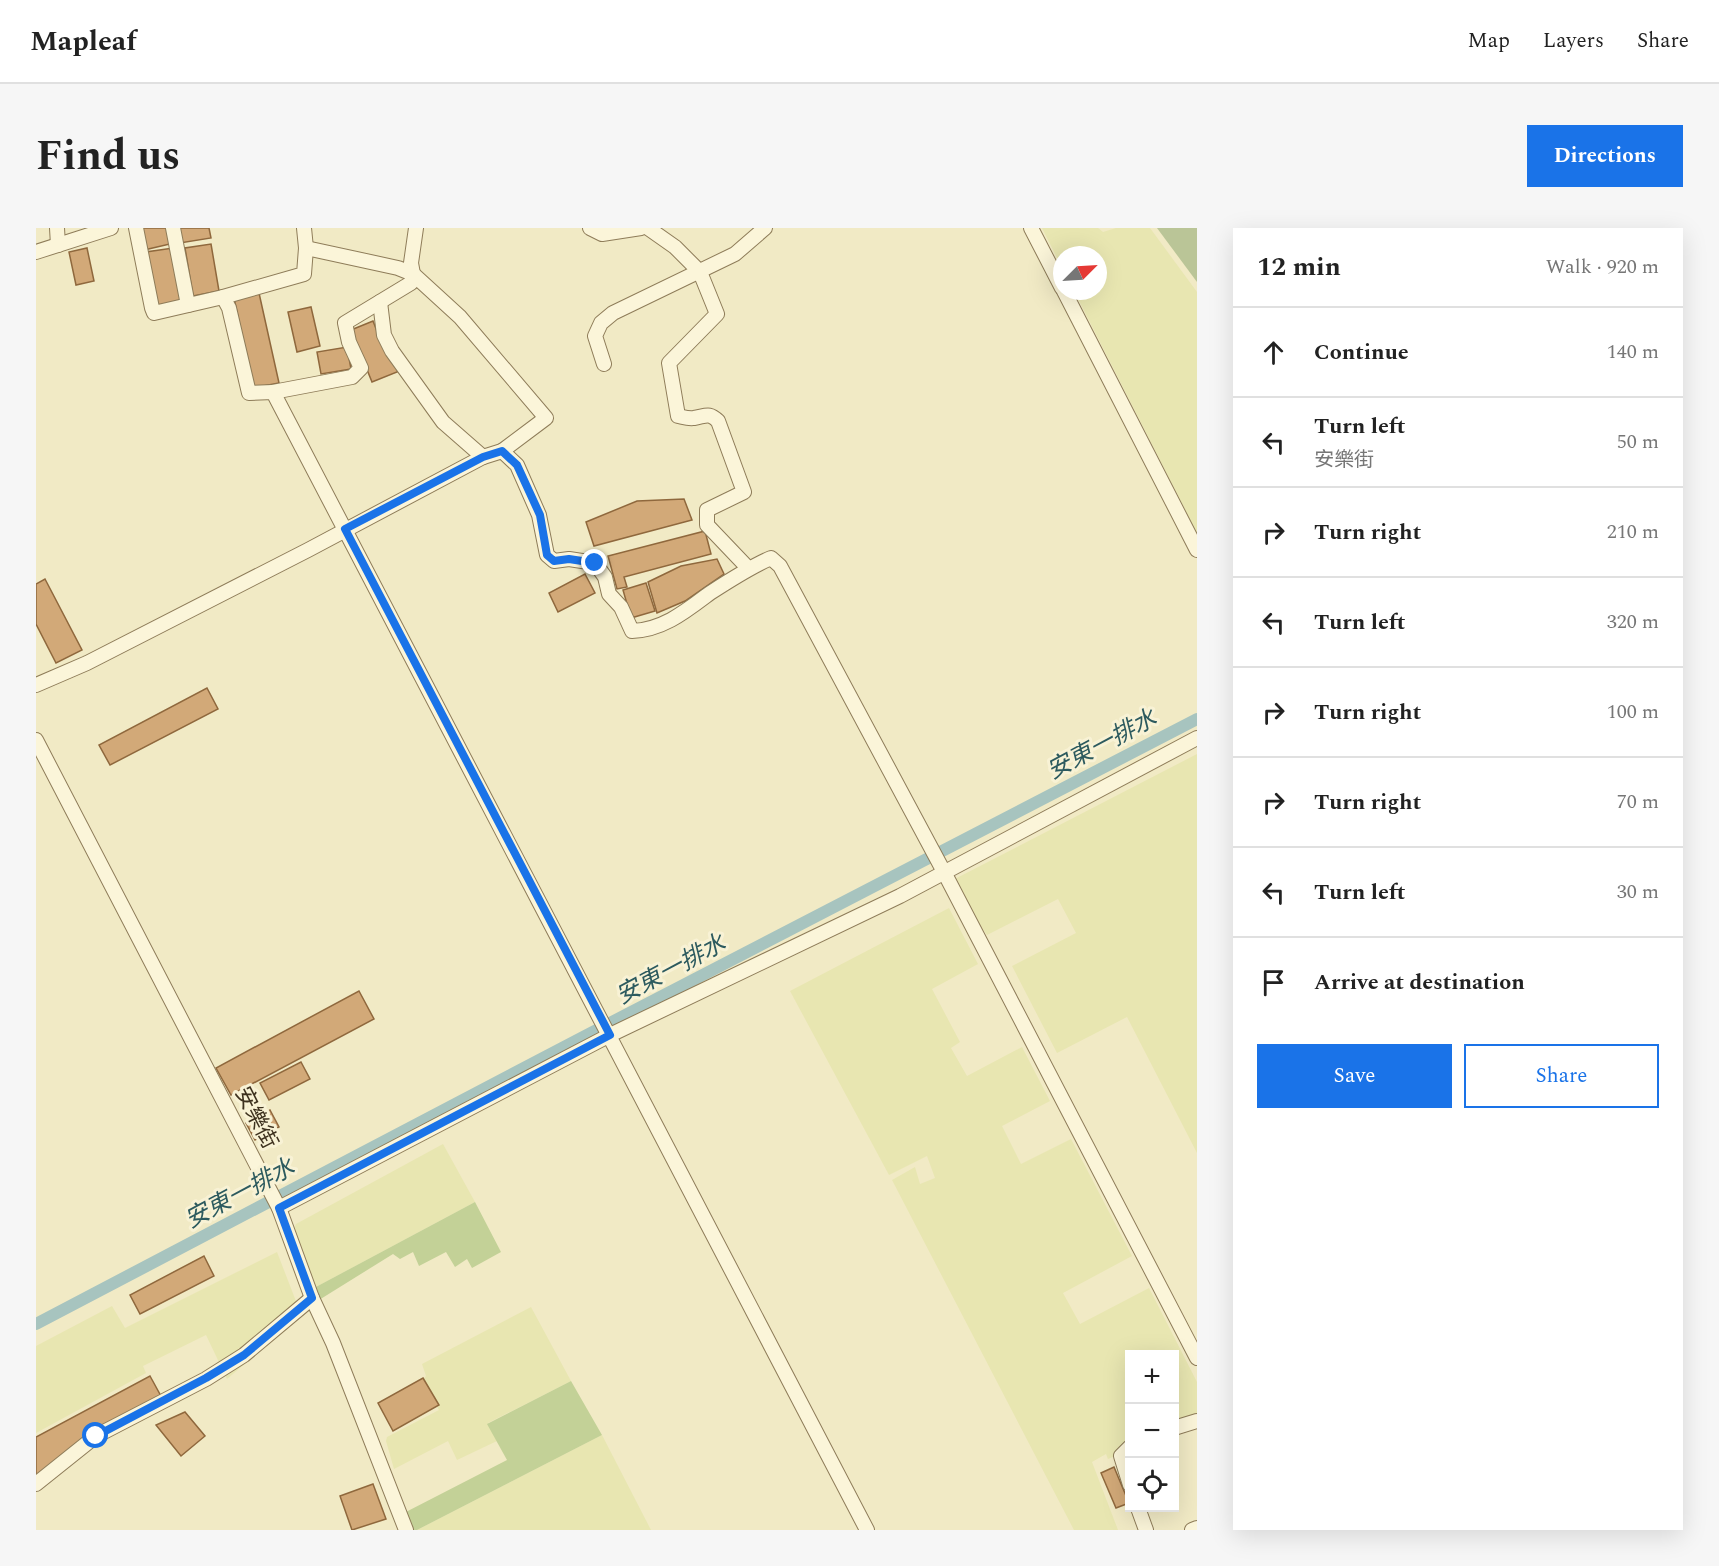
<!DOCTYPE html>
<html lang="en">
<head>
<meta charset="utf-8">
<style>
	body { margin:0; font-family:Spectral,"Noto Sans TC",serif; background:#f6f6f6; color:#222 }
	.controls { position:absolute; right:18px; bottom:18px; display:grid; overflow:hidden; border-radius:0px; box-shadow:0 6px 24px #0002 }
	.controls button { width:54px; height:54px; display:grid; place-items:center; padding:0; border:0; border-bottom:2px solid #e0e0e0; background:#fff; color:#222; font:30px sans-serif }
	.compass { position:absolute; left:1017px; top:18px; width:54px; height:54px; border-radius:50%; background:#fff; box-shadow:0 6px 24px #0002; rotate:66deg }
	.stop { position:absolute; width:18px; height:18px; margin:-14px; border:4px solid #1a73e8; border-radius:50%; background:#fff }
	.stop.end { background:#1a73e8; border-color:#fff; box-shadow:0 2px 6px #0008 }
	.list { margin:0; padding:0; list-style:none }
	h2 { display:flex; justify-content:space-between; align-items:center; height:78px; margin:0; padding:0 24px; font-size:26px }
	h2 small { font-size:20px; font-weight:400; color:#767676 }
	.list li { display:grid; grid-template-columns:39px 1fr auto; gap:18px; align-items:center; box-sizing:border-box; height:90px; padding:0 24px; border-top:2px solid #e0e0e0 }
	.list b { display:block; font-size:22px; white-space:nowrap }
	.list p { margin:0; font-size:20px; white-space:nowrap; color:#767676 }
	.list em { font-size:20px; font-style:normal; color:#767676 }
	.actions { display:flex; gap:12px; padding:18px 24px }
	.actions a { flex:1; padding:14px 0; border:2px solid #1a73e8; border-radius:0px; text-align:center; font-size:21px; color:#1a73e8 }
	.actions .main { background:#1a73e8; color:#fff }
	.icon { flex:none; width:33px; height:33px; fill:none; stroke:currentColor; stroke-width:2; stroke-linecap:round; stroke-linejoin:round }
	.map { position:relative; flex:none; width:1161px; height:1302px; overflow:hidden; border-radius:0px }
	header { display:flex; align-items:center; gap:36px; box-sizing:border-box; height:84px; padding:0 30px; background:#fff; border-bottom:2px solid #e0e0e0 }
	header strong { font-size:28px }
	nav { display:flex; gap:33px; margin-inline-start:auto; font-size:21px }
	.intro { display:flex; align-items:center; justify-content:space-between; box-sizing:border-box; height:144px; padding:0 36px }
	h1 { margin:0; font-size:42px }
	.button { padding:15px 27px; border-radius:0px; background:#1a73e8; color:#fff; font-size:21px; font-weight:700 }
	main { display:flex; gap:36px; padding:0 36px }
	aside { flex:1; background:#fff; border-radius:0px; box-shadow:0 6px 24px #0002 }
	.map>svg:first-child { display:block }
</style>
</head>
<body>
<header>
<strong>Mapleaf</strong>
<nav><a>Map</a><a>Layers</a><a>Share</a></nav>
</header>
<div class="intro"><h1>Find us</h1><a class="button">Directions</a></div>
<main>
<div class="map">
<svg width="1161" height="1302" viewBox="0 0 1161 1302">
	<rect width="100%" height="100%" fill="#f1eac5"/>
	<g fill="#e8e6b1">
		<polygon points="1006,0 1062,0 1067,4 1080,0 1114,0 1161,64 1161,305 1038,63 1062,63 1062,27 1026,27 1026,40"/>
		<polygon points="1161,526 1161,925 1091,789 1021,825 976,738 1040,705 1022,671 951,707 913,654"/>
		<polygon points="913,680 942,736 896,761 924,814 915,820 931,848 986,819 1014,873 966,898 985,936 1035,911 1096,1028 1027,1065 1044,1096 1113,1060 1161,1154 1161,1197 1139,1203 1138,1126 1094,1126 1093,1222 1072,1231 1070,1226 1056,1234 1082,1302 1038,1302 856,952 879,939 884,956 899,950 891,928 853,947 754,763"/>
		<polygon points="407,916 439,974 278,1060 256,1004 260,996"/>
		<polygon points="241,1024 263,1081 260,1093 191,1151 170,1107 107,1138 110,1145 0,1205 0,1118 76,1078 89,1100"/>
		<polygon points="495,1079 535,1153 452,1195 461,1213 421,1232 412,1213 358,1241 350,1213 351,1209 403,1182 386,1153 390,1148 386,1136"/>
		<polygon points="566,1207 615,1302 381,1302"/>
	</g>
	<g fill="#c3d197">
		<polygon points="439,974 465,1024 436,1040 431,1031 419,1039 410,1024 383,1038 377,1024 364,1031 357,1026 283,1072 278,1060"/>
		<polygon points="535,1153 566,1207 381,1302 372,1302 366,1286 471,1232 451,1196"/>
	</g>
	<polygon fill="#bac597" points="1121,0 1161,0 1161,54"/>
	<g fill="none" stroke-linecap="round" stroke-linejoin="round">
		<polyline stroke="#a7c4bf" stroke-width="12" points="0,1096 547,809 1161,491"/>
	</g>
	<g fill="#d2a978" stroke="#8f683d" stroke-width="1.5">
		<polygon points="104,0 131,0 134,16 108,22"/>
		<polygon points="141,0 173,0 175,10 144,15"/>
		<polygon points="175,16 183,63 157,68 149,20"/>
		<polygon points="51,20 58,53 40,57 33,24"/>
		<polygon points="137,20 146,76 120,81 110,24"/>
		<polygon points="223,65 243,155 217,160 198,70"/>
		<polygon points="275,79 284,118 261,124 252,84"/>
		<polygon points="337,93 348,121 366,142 336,154 315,102"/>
		<polygon points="311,119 315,141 285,146 281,124"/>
		<polygon points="648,271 656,292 558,318 550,294 601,273"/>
		<polygon points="669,303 675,326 588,349 591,359 581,361 572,328"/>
		<polygon points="681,331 688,346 649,373 621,385 612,354 645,338"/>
		<polygon points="549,346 559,365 522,384 513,365"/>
		<polygon points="9,351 46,422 20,435 0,396 0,356"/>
		<polygon points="610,355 619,383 595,390 587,362"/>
		<polygon points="171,460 182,481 74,537 63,517"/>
		<polygon points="323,763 338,791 195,867 180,840"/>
		<polygon points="265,834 274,851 233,872 224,855"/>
		<polygon points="234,882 243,899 219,912 210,895"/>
		<polygon points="168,1028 178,1048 104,1086 94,1067"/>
		<polygon points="114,1148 126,1170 0,1252 0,1209"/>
		<polygon points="387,1150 403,1177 357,1203 342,1175"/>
		<polygon points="149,1184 169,1208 145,1228 120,1197"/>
		<polygon points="1078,1239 1093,1275 1080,1280 1065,1245"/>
		<polygon points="337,1256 350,1291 316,1302 304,1268"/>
	</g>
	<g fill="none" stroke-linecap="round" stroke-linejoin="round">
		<defs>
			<g id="minor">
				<polyline points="21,0 22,17"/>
				<polyline points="100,0 116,80 118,85 187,69 193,80 213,165 237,164 831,1302"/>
				<polyline points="137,0 152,77"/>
				<polyline points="554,0 566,6 605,0"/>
				<path d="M 612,0 L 639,19 L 664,44 L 681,86 L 633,135 L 642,188 C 647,189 653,191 658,190 C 670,188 673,184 682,193 L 708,264 L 671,282 L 671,297 L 712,340"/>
				<polyline points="995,0 1026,60"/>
				<polyline points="270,20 362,40 377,46 424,89 510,190 466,223"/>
				<polyline points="0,24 75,0"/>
				<polyline points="1028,63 1161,322"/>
				<polyline points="187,69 268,46 270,20 268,0"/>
				<path d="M 344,74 L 348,107 L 356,123 L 407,194 L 447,229 L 466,223 L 481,237 L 503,287 L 511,327 L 518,333 L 533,331 L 559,335 L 569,349 L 573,366 L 585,379 L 596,403 C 627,402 650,383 674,365 C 694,352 714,339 735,330 L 744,338 L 908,644 L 1161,1130"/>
				<polyline points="568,136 559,108 565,95 577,85 699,26 729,0"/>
				<polyline points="237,164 316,149 325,140 313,114 309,95 375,55 377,46 375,35 380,0"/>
				<polyline points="0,457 51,435 272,322 447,229"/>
				<polyline points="0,512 243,980 276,1070 297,1115 370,1302"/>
				<polyline points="243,980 574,807 864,668 1161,510"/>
				<polyline points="1138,1200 1161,1193"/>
				<polyline points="1094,1219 1085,1228 1094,1257"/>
				<polyline points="0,1256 60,1208 170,1151 208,1127 276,1070"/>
				<polyline points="1102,1280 1110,1302"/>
				<polyline points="1156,1302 1161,1300"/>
			</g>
		</defs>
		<use href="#minor" stroke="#8e7c59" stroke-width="16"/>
		<use href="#minor" stroke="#fbf5d9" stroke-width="14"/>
	</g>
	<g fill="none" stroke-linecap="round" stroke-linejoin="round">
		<polyline stroke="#1a73e8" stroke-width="8" points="60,1208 170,1150 208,1127 276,1070 243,980 574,807 309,301 447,229 466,223 481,237 504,287 511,327 518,333 533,331 559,335"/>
	</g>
	<g text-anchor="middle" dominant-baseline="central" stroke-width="6" stroke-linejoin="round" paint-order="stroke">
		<g font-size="22" fill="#3d311e" stroke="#f8f2d5">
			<text transform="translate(220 890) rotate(63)">安樂街</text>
		</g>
		<g font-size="24" font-style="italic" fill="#2c5a5e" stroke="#f8f2d5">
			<text transform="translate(1066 517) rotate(-28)">安東一排水</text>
			<text transform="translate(635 742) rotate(-28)">安東一排水</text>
			<text transform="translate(204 966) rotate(-28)">安東一排水</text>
		</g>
	</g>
</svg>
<div class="controls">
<button>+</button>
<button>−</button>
<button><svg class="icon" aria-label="locate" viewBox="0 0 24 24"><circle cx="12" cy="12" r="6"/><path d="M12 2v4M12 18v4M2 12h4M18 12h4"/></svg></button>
</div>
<svg class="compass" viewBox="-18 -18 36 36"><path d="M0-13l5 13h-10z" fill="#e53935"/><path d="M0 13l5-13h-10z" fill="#767676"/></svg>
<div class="stop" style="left:60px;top:1208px"></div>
<div class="stop end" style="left:559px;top:335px"></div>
</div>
<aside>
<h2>12 min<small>Walk · 920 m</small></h2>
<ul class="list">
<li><svg class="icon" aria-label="ahead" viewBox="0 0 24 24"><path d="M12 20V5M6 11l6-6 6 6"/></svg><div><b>Continue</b></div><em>140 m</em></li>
<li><svg class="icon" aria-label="left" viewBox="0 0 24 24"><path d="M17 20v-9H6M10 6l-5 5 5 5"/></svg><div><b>Turn left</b><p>安樂街</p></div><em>50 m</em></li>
<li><svg class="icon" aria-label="right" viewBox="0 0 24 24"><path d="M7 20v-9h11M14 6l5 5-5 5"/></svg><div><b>Turn right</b></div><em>210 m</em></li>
<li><svg class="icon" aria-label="left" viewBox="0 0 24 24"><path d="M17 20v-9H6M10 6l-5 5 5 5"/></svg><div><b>Turn left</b></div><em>320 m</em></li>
<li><svg class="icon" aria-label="right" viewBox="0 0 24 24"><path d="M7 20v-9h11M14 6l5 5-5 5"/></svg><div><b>Turn right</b></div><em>100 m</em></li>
<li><svg class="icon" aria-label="right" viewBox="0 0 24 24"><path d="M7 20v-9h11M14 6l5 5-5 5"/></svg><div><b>Turn right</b></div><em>70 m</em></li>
<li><svg class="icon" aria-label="left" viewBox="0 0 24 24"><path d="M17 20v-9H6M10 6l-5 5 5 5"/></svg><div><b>Turn left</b></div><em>30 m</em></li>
<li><svg class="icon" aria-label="arrive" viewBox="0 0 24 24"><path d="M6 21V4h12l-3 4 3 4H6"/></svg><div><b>Arrive at destination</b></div></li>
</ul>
<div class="actions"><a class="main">Save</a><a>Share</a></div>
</aside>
</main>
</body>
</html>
